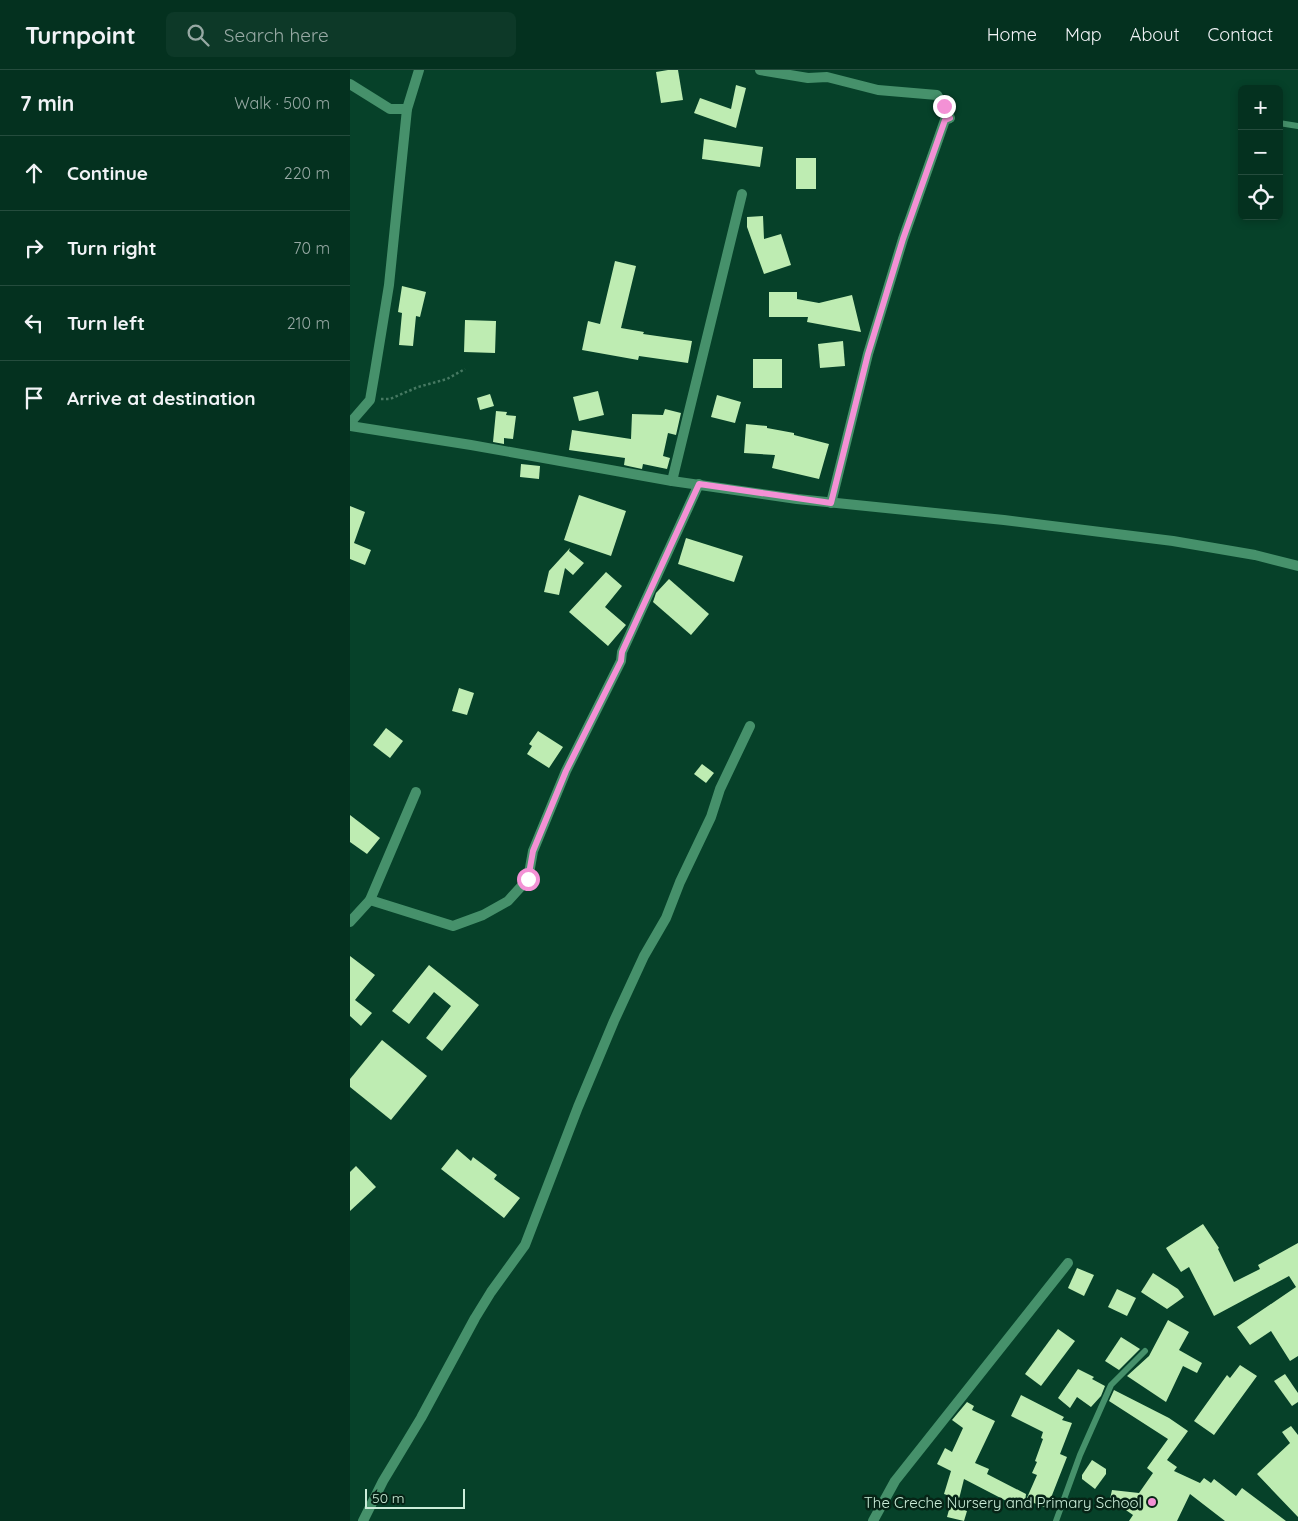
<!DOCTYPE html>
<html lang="en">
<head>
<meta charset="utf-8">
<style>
	body { margin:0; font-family:Quicksand,sans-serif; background:#0d3928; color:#f1f3f6 }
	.controls { position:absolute; right:15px; top:15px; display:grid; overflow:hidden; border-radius:8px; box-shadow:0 2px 8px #0003 }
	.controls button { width:45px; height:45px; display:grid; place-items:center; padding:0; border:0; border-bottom:1px solid #254c3d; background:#04311f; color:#f1f3f6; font:25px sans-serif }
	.scale { position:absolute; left:15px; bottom:12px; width:100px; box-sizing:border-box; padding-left:5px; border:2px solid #cbedd9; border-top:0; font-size:14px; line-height:18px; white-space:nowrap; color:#cbedd9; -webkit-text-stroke:4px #062416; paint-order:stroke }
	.stop { position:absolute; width:15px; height:15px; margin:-11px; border:4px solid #f391d5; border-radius:50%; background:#fff }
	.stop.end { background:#f391d5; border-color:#fff; box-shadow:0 1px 5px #0008 }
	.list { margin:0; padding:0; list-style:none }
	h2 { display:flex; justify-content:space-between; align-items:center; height:65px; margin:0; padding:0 20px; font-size:21px }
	h2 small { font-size:16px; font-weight:400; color:#97a9a4 }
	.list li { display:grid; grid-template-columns:32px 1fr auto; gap:15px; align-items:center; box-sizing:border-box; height:75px; padding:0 20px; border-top:1px solid #254c3d }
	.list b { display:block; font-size:19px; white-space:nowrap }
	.list em { font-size:16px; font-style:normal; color:#97a9a4 }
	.icon { flex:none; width:28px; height:28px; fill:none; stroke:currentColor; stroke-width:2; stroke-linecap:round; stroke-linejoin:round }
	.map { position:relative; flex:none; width:948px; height:1451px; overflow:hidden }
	header { display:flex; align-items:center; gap:30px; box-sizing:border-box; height:70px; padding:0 25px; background:#04311f; border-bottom:1px solid #254c3d }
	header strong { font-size:24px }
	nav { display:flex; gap:28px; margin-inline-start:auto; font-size:18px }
	.search { width:350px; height:45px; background:#0d3928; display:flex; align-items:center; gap:12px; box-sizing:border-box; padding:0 18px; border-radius:8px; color:#97a9a4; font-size:19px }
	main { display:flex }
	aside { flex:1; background:#04311f }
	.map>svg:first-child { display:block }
</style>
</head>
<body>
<header>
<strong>Turnpoint</strong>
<div class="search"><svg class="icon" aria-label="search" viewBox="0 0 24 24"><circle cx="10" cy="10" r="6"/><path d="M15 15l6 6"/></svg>Search here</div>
<nav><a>Home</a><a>Map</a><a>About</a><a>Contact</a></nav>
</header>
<main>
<aside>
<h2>7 min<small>Walk · 500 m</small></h2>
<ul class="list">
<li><svg class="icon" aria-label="ahead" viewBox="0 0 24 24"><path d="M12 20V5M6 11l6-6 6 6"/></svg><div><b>Continue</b></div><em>220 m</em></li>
<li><svg class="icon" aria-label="right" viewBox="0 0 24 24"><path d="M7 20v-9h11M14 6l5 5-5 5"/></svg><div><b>Turn right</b></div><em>70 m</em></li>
<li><svg class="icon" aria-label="left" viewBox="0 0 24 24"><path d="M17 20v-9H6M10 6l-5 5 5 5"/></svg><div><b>Turn left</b></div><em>210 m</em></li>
<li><svg class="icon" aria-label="arrive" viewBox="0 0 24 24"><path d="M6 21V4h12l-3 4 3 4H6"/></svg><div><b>Arrive at destination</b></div></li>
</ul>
</aside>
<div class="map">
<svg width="948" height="1451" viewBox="0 0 948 1451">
	<rect width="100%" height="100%" fill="#064129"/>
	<g fill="#beecb2">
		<polygon points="318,0 328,0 333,30 311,33 306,2"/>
		<polygon points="386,15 396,18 386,58 344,43 350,28 381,39"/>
		<polygon points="354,69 413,77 410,97 352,89"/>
		<rect x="446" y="88" width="20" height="31"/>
		<polygon points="413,146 414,169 431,164 441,195 414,204 397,157 397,147"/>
		<polygon points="265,191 286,196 271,258 294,262 293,264 342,271 338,293 289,286 288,290 232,280 238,251 250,254"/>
		<polygon points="52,216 76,222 70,247 66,246 63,276 49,275 52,243 48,242"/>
		<polygon points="419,222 447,222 447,229 469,233 502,225 511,262 457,252 458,247 419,247"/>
		<polygon points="115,250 146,251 145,283 114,282"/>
		<polygon points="493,271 495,296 470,298 468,274"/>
		<rect x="403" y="289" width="29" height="29"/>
		<polygon points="248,321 254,345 229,351 223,327"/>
		<polygon points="140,324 144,336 130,340 127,328"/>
		<polygon points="367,325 391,332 385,353 361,347"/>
		<polygon points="315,339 331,343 326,365 318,363 313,386 320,388 317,399 293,394 292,399 278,396 274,395 275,388 219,380 222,360 281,369 282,344 313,345"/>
		<polygon points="146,341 157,342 156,345 166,346 163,369 154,368 154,374 143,372"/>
		<polygon points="396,354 417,356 417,358 444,363 444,365 479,374 469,409 422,398 425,385 394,383"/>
		<polygon points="171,394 190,396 189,409 170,407"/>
		<polygon points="229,425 276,441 261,486 214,470"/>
		<polygon points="0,436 15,442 4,473 21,480 15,495 0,489"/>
		<polygon points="336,468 393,486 384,512 328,494"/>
		<polygon points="220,478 219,481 234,493 223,505 215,498 209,525 194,522 199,501"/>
		<polygon points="256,502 272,516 255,537 276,555 258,576 219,542"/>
		<polygon points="319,509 359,544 341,565 303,532 306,523"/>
		<polygon points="109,618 124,623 117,645 102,641"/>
		<polygon points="36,658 53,671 40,688 23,675"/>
		<polygon points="188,661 213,677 199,698 177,684 182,676 179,674"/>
		<polygon points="352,694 364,703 356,713 344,704"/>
		<polygon points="0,745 30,768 17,784 0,772"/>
		<polygon points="0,886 25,905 5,930 22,943 11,956 0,946"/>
		<polygon points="79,895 129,935 92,981 76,968 101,936 84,922 59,954 42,941"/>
		<polygon points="32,970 77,1006 41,1050 0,1017 0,1009"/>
		<polygon points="107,1079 121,1091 123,1087 147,1105 144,1109 170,1128 154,1148 91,1099"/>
		<polygon points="6,1096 26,1117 0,1141 0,1102"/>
		<polygon points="853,1154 869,1178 868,1179 884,1212 910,1199 908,1195 948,1173 948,1286 940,1291 921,1261 900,1275 887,1257 946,1217 939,1206 864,1246 839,1197 831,1202 816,1178"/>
		<polygon points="727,1198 744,1205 734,1226 718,1218"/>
		<polygon points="803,1203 828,1219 834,1227 817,1239 791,1222"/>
		<polygon points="767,1219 786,1228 777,1246 758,1237"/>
		<polygon points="818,1250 839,1262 829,1280 852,1293 847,1303 833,1296 816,1332 777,1306 799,1286"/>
		<polygon points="708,1259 725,1271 691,1316 675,1304"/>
		<polygon points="771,1267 790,1279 769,1300 755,1291"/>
		<polygon points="890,1295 907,1306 864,1365 844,1351 877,1305 880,1308"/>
		<polygon points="728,1299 744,1307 742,1309 755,1316 751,1326 741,1337 727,1327 720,1338 708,1328"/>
		<polygon points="935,1304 948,1323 948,1332 942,1336 924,1311"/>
		<polygon points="764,1320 819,1348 838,1361 817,1390 827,1397 824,1401 850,1413 854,1408 861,1413 864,1409 886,1426 892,1418 936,1451 875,1451 840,1424 827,1451 779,1451 783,1445 760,1429 762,1420 789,1423 803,1403 797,1398 818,1369 759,1331"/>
		<polygon points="671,1325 714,1347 712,1350 722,1353 710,1384 717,1387 697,1438 676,1430 687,1405 682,1403 687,1392 685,1391 693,1369 691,1368 693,1362 661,1346"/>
		<polygon points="617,1332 624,1336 622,1340 645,1351 625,1393 639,1399 637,1404 676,1424 674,1440 614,1409 609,1429 594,1424 601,1401 587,1394 595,1378 602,1382 613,1358 602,1350"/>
		<polygon points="941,1356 948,1365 948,1447 907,1404 940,1373 932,1362"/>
		<polygon points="742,1390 756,1399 756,1404 745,1419 732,1409 732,1405"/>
		<polygon points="600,1436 617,1441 614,1451 597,1447"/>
	</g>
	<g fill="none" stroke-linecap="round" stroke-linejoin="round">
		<polyline stroke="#467962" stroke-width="2.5" stroke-dasharray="2.5 2.5" stroke-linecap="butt" points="31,329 40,329 68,317 97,309 115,299"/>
		<g stroke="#46916b" stroke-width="6">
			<polyline points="929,53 948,56"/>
			<polyline points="706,1451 730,1385 761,1315 795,1281"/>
		</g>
		<g stroke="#46916b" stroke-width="10">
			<polyline points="410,0 458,8 477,7 528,20 587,25 597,41 600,48 595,50 553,169 518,284 481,433"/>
			<polyline points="0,14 40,39 57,39"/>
			<polyline points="0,353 20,330 25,301 39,215 57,39 69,0"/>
			<polyline points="0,356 121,375 322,411 447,429 654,450 823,471 905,485 948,496"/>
			<polyline points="322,411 392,124"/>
			<polyline points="20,830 103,856 133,845 158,831 178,809 183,781 216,701 271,591 272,582 349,414"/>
			<polyline points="0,852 20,830 66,722"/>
			<polyline points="13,1451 33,1411 71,1348 125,1248 141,1222 175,1175 228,1037 264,951 294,886 316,848 330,812 361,747 370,719 400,656"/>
			<polyline points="523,1451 545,1411 718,1193"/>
		</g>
	</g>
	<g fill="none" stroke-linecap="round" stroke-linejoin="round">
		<polyline stroke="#f391d5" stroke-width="6" points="178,809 183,781 216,701 271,591 272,582 349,414 481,433 518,284 553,169 595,50 600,48 594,36"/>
	</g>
	<circle fill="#f391d5" stroke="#062416" stroke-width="2" cx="802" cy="1432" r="5"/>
	<g text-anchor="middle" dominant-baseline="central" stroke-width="5" stroke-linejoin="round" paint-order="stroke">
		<g font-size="15" fill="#cbedd9" stroke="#062416" text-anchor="end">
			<text x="792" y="1432">The Creche Nursery and Primary School</text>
		</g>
	</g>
</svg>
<div class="controls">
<button>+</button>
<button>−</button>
<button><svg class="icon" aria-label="locate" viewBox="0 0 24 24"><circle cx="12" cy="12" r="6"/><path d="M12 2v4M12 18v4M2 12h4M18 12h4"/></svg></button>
</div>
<div class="scale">50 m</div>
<div class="stop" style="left:178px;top:809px"></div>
<div class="stop end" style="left:594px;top:36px"></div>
</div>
</main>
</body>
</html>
